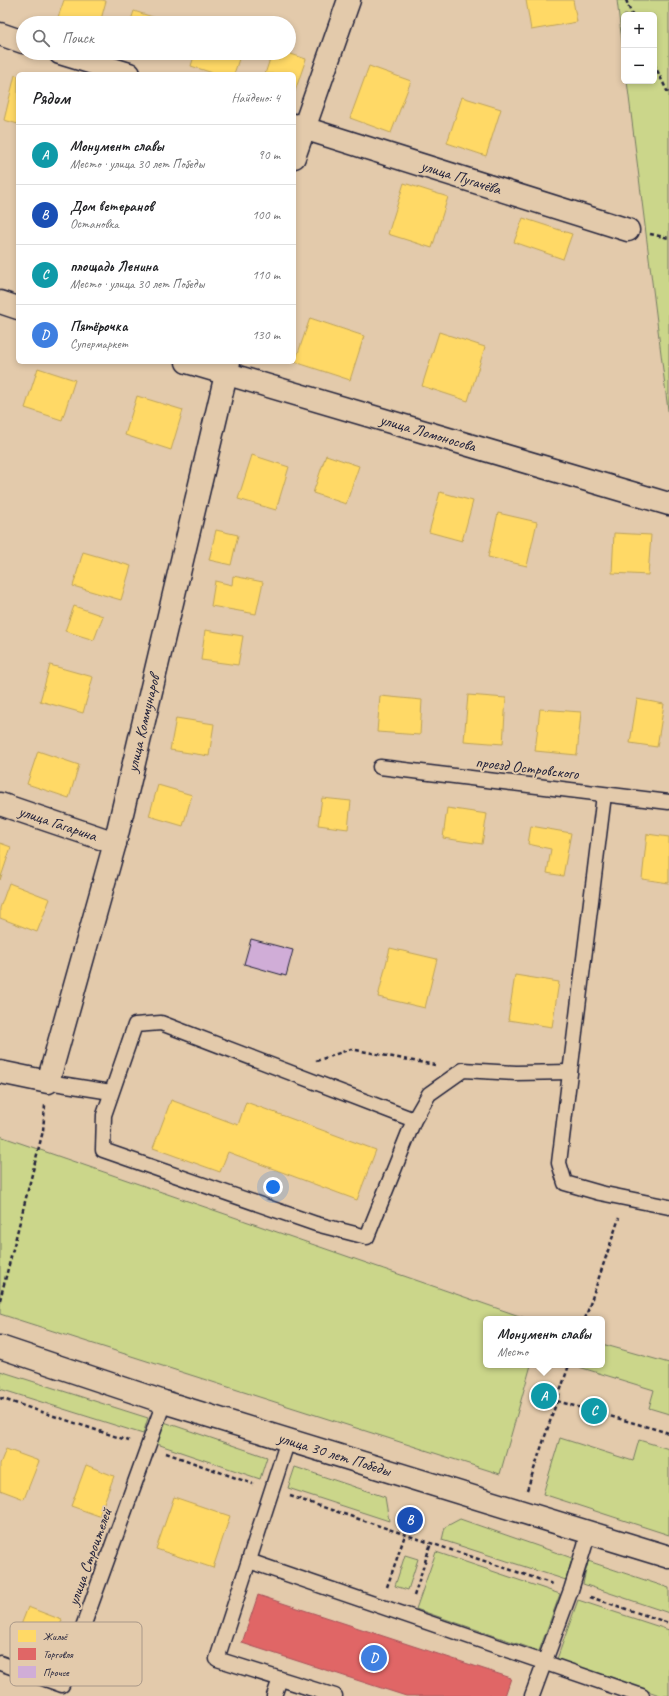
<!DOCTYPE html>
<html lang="ru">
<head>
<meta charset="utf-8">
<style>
	body { margin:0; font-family:Caveat,sans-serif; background:#f2f2f2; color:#202124 }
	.controls { position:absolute; right:12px; top:12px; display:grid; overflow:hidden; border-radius:6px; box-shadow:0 2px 6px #0003 }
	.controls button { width:36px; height:36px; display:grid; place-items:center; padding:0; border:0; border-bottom:1px solid #e0e0e0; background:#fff; color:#202124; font:20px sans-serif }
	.you { position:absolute; left:273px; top:1187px; width:14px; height:14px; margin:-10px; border:3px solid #fff; border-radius:50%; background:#1a73e8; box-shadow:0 0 0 6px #1a73e833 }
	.badge { display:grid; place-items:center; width:26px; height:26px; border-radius:50%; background:#0b8043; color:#fff; font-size:13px; font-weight:700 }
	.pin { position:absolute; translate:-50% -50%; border:2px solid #fff; box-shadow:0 1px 4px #0006 }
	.popup { position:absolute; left:483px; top:1316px; width:122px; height:52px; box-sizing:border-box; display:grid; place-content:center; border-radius:6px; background:#fff; filter:drop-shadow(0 1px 3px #0005); font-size:13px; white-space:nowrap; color:#757577 }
	.popup b { font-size:15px; color:#202124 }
	.popup::after { content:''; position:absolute; left:50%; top:100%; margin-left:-8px; border:8px solid transparent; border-top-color:#fff }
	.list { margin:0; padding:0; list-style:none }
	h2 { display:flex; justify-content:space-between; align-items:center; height:52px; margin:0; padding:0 16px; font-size:17px }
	h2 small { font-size:13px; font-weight:400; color:#757577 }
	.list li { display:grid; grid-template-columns:26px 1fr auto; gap:12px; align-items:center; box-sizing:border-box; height:60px; padding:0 16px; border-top:1px solid #e0e0e0 }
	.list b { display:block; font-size:15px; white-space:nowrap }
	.list p { margin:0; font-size:13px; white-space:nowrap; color:#757577 }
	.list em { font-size:13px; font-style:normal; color:#757577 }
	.icon { flex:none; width:22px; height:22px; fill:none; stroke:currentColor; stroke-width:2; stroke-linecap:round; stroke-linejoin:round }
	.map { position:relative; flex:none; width:669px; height:1696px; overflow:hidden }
	.search { position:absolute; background:#fff; box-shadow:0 2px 6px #0003; left:16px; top:16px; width:280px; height:44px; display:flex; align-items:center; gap:10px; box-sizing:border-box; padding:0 14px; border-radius:22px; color:#757577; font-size:15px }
	.panel { position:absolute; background:#fff; box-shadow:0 2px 6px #0003; left:16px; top:72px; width:280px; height:292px; border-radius:6px }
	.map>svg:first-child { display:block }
</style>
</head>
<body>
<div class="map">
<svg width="669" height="1696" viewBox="0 0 669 1696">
	<rect width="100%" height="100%" fill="#e3caab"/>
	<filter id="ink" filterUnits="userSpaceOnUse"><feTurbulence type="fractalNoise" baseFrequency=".025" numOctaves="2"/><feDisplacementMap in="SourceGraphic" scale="8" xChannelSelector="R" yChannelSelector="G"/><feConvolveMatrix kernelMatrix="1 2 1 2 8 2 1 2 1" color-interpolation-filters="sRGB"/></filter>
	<g filter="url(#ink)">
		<g fill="#cbd68a" stroke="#767c62">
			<polygon points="617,0 669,0 669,418 627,81 654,81 654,15 624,15 624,59"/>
			<polygon points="0,1136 528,1319 486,1319 486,1365 531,1365 500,1474 0,1314"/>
			<polygon points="602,1344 669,1363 669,1414 649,1408 654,1390 579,1367 580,1365 602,1365"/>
			<polygon points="0,1371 148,1418 143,1434 0,1389"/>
			<polygon points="164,1422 267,1457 260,1479 157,1444"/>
			<polygon points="560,1438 633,1461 639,1440 669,1449 669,1535 543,1494"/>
			<polygon points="295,1467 385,1497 389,1521 288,1488"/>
			<polygon points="460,1519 572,1558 566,1580 442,1540 445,1527"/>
			<polygon points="436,1552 560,1594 539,1651 416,1609"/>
			<polygon points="405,1555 418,1559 408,1590 395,1586"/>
			<polygon points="588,1561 669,1588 669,1613 583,1584"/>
			<polygon points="578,1600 669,1630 669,1696 662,1696 557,1659"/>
		</g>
		<g fill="#ffd966" stroke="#bda259">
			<polygon points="64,0 102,0 106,1 100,23 56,23"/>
			<polygon points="526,0 573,0 577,22 531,30"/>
			<polygon points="134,11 165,21 164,23 130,23"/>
			<polygon points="143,53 154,53 153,56"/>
			<polygon points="195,53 241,53 234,74 216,74 191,66"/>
			<polygon points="272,53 288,53 306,59 294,94 294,74 265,74"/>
			<polygon points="369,66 411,81 391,133 350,118"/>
			<polygon points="15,75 18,76 18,124 4,120"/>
			<polygon points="462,97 501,109 486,156 447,143"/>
			<polygon points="404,183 448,197 432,248 388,234"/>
			<polygon points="523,218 572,234 563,259 514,242"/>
			<polygon points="310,318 364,336 350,380 295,362"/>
			<polygon points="439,332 485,347 468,401 422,386"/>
			<polygon points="38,368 75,380 62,420 25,408"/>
			<polygon points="137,396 183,410 171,450 125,435"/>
			<polygon points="252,455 289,467 276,510 238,499"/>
			<polygon points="326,455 359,466 346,504 313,493"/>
			<polygon points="440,492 473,501 462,541 429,532"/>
			<polygon points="498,513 537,522 527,566 488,557"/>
			<polygon points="216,530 238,535 231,565 209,560"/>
			<polygon points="614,533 651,535 648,575 612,573"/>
			<polygon points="83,552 131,566 121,600 73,586"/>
			<polygon points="233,576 263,582 256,614 211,606 215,581 232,585"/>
			<polygon points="74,606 103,616 94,640 65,631"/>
			<polygon points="205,630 243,636 238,665 201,660"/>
			<polygon points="50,665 93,677 83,713 40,701"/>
			<polygon points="468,695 506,698 503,744 464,741"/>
			<polygon points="380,696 422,700 420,735 377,732"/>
			<polygon points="637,699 664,704 657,747 630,743"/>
			<polygon points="540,709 581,712 577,755 535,751"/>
			<polygon points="176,718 214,724 209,756 170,750"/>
			<polygon points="38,751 79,765 69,798 27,784"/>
			<polygon points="158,785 192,795 183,826 149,816"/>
			<polygon points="322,798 351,801 348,829 318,825"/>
			<polygon points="447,808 487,814 482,844 443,838"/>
			<polygon points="531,826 571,833 563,876 547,873 551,849 528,844"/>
			<polygon points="647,834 669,837 669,883 642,879"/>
			<polygon points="0,843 11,847 0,880"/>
			<polygon points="9,883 50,899 37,932 0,918 0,908"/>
			<polygon points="390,948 437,959 425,1008 378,997"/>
			<polygon points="515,975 559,982 552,1027 508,1020"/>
			<polygon points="171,1100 238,1125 246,1102 376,1150 357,1200 228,1152 220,1172 153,1148"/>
			<polygon points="6,1449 39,1461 24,1499 0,1490 0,1464"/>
			<polygon points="86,1465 114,1476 99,1516 71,1506"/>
			<polygon points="174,1497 230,1516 213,1568 156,1549"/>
			<polygon points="28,1607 62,1620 48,1656 14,1643"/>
		</g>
		<polygon fill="#e06666" stroke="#a75259" points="258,1595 511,1678 505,1696 406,1696 242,1643"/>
		<polygon fill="#d0add7" stroke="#22223b" points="251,939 293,950 286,976 244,964"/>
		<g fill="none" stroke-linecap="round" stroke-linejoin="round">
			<defs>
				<g id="lane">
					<polyline points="380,767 669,802"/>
					<polyline points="604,795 559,1163 565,1183 600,1193 669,1207"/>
					<polyline points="48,1082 111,1092"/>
					<polyline points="414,1120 161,1023 135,1025 104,1115 103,1150 316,1224 367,1237 414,1120 429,1094 463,1070 516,1073 570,1072"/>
					<polyline points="288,1440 217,1659 335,1696"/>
					<polyline points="249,1561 642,1696"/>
					<polyline points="0,1663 62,1685 164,1402"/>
					<polyline points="274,1696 280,1679"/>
					<polyline points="532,1696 571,1590 589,1532"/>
				</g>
				<g id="street">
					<polyline points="0,34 23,42"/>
					<polyline points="60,53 129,74"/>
					<path id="s1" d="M 294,125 L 628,230"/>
					<polyline points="294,157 349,0"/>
					<polyline points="0,302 18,308"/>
					<path id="s2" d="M 187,362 L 669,504"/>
					<path id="s3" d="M 0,804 L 115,843"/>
					<path id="s4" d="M 0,1072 L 48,1082 L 115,843 L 229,362"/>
				</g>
				<g id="secondary">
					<path id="s5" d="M 0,1347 L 164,1402 L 669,1557"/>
				</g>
			</defs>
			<use href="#lane" stroke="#22223b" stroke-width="17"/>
			<use href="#street" stroke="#22223b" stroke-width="25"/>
			<use href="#secondary" stroke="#22223b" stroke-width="25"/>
			<g stroke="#22223b" stroke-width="2.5" stroke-dasharray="4 3" stroke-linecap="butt">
				<polyline points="626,0 632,15"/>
				<polyline points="654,64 669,95"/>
				<polyline points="650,234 669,238"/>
				<polyline points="316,1061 351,1049 435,1065"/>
				<polyline points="0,1300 43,1131 45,1105"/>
				<polyline points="585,1319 619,1218"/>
				<polyline points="0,1398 129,1441"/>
				<polyline points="557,1401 669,1433"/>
				<polyline points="166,1453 253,1484"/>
				<polyline points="527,1490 569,1365"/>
				<polyline points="290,1496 553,1584"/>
				<polyline points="387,1587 405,1535"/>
				<polyline points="414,1596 431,1543"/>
				<polyline points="590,1597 669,1623"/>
			</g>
			<use href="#lane" stroke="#e3caab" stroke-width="14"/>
			<use href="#street" stroke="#e3caab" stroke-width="22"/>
			<use href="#secondary" stroke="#e3caab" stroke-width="22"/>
		</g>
	</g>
	<g text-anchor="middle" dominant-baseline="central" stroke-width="4" stroke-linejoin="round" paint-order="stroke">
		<g font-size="16" fill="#22223b" stroke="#e3caab">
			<text stroke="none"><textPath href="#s1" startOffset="175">улица Пугачёва</textPath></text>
			<text stroke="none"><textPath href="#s2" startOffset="251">улица Ломоносова</textPath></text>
			<text stroke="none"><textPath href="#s4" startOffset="420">улица Коммунаров</textPath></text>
			<text transform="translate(527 768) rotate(7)">проезд Островского</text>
			<text stroke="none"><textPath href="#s3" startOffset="61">улица Гагарина</textPath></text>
			<text stroke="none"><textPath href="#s5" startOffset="351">улица 30 лет Победы</textPath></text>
			<text transform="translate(90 1557) rotate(-70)">улица Строителей</text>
		</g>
	</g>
	<rect x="10" y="1622" width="132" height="64" rx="6" fill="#e3caab" stroke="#a99889" stroke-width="1"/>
	<rect x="18" y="1630" width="18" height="12" fill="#ffd966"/>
	<rect x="18" y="1648" width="18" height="12" fill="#e06666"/>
	<rect x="18" y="1666" width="18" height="12" fill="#d0add7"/>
	<g font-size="11" fill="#22223b">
		<text x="43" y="1640">Жильё</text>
		<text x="43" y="1658">Торговля</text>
		<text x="43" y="1676">Прочее</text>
	</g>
</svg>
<div class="controls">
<button>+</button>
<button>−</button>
</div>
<div class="you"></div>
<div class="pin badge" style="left:544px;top:1396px;background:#0f9aa8">A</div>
<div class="popup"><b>Монумент славы</b>Место</div>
<div class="pin badge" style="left:410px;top:1520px;background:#1a4fb4">B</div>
<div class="pin badge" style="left:594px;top:1411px;background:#0f9aa8">C</div>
<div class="pin badge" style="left:374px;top:1658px;background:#3f7fe0">D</div>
<div class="search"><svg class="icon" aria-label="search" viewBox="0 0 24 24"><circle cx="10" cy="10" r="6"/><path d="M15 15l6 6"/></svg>Поиск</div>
<section class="panel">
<h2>Рядом<small>Найдено: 4</small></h2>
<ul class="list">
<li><span class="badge" style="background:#0f9aa8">A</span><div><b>Монумент славы</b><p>Место · улица 30 лет Победы</p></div><em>90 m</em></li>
<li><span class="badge" style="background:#1a4fb4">B</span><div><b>Дом ветеранов</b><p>Остановка</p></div><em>100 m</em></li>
<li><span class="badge" style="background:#0f9aa8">C</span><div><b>площадь Ленина</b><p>Место · улица 30 лет Победы</p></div><em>110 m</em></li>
<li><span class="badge" style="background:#3f7fe0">D</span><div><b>Пятёрочка</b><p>Супермаркет</p></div><em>130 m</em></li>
</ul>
</section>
</div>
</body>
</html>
